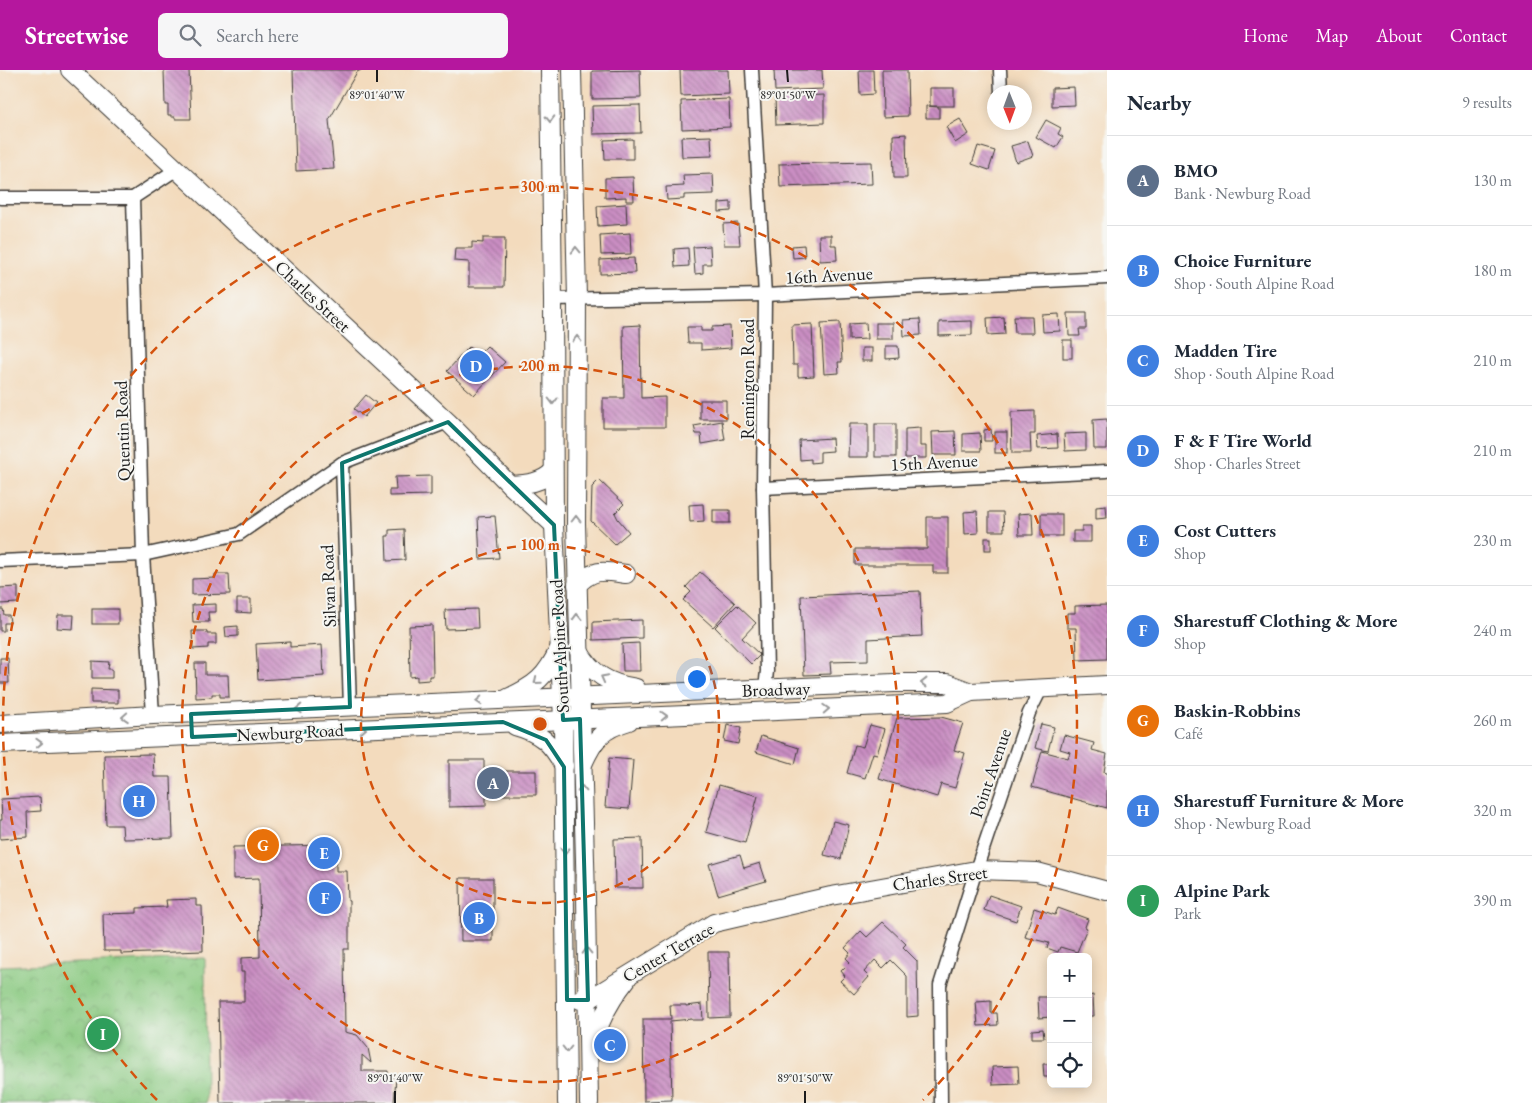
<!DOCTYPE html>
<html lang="en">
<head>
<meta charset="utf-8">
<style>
	body { margin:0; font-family:"EB Garamond",serif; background:#f6f6f7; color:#1f2937 }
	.controls { position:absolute; right:15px; bottom:15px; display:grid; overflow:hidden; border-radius:8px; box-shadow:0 2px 12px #0003 }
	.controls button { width:45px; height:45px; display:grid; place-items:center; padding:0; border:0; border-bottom:1px solid #e0e1e3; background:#fff; color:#1f2937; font:25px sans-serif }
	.compass { position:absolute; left:987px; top:15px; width:45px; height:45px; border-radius:50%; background:#fff; box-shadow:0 2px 12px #0003; rotate:179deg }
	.you { position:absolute; left:696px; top:608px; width:18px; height:18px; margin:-12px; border:4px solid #fff; border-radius:50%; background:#1a73e8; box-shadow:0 0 0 8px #1a73e833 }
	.badge { display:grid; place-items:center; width:32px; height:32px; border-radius:50%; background:#b5179e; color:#fff; font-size:16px; font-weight:700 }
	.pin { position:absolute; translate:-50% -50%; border:2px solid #fff; box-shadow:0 1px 5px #0006 }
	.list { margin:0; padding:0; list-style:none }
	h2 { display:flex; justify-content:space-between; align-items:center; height:65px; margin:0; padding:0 20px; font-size:21px }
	h2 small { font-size:16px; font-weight:400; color:#747a83 }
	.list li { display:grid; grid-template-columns:32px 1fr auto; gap:15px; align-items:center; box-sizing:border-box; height:90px; padding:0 20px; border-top:1px solid #e0e1e3 }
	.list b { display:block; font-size:19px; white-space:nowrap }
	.list p { margin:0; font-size:16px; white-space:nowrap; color:#747a83 }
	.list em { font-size:16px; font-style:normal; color:#747a83 }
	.icon { flex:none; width:28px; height:28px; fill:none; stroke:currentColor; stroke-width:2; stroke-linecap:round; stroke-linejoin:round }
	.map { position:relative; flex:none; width:1107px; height:1033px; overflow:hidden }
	header { display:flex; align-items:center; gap:30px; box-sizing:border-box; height:70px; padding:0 25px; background:#b5179e; color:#fff }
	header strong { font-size:24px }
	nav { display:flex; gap:28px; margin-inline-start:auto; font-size:18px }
	.search { width:350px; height:45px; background:#f6f6f7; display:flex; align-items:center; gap:12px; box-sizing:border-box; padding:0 18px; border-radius:8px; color:#747a83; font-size:19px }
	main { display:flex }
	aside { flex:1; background:#fff }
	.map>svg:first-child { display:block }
</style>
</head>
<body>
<header>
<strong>Streetwise</strong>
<div class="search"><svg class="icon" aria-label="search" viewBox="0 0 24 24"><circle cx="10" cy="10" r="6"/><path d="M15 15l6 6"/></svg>Search here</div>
<nav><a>Home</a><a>Map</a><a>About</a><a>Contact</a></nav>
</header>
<main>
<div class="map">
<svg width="1107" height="1033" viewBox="0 0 1107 1033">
	<defs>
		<pattern id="park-crowns" width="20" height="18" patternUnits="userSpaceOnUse" patternTransform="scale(1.25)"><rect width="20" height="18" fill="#89c980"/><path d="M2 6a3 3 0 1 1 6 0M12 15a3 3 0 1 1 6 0" fill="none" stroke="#76ac6e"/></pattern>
		<pattern id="building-back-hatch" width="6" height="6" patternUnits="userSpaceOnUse" patternTransform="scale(1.25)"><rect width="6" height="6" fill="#ca8ec3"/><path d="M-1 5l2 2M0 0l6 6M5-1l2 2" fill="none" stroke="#a3739e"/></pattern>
	</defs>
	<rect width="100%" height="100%" fill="#f6f6f2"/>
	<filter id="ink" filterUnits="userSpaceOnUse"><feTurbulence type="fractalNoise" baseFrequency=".02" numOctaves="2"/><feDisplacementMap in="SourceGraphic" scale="10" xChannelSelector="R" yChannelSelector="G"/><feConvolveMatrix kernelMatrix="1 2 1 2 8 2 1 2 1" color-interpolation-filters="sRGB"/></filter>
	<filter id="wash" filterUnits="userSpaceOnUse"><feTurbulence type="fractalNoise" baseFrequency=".0096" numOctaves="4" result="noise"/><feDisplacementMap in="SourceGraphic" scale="20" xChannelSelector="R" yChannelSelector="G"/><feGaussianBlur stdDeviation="1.12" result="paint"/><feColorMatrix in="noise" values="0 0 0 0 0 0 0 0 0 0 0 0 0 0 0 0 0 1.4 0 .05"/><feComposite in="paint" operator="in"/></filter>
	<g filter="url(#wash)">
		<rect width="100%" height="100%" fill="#f3dbbd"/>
		<polygon fill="url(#park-crowns)" stroke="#52724e" points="205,888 206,1033 0,1033 0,896"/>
		<g id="blocks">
			<g fill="url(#building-back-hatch)">
				<polygon points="164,0 189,0 191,49 175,49 175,47 171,47 171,45 168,45 168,35 165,35"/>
				<polygon points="293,0 361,0 357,2 329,50 334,99 296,101"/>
				<polygon points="640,0 641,28 592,29 592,1"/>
				<polygon points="680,0 728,0 729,24 681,26"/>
				<polygon points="774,0 822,0 823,19 775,21"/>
				<polygon points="859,0 873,0 874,24 860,25"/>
				<polygon points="882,0 907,0 908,46 883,47"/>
				<polygon points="1074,17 1075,35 1052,36 1052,18"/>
				<rect x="930" y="18" width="24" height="18"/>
				<polygon points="824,25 824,53 776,55 775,27"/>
				<polygon points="729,29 730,57 682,59 681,31"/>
				<polygon points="640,35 641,63 593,64 592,36"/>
				<polygon points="926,36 939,37 939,48 926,48"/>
				<polygon points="960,49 969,64 955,73 946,57"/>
				<polygon points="1046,50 1061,58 1058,64 1063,67 1056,78 1036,67"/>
				<polygon points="906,64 907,108 894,108 893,65"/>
				<polygon points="711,66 712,86 682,87 681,67"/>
				<polygon points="633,69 633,89 605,89 604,70"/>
				<polygon points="1028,71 1033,86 1016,92 1011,76"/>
				<polygon points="978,76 995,81 989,100 972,94"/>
				<polygon points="871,92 872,114 780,117 779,94"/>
				<polygon points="713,104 714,124 684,125 684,129 667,130 666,117 684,116 683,105"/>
				<polygon points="633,107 634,131 626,131 626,127 605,128 605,108"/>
				<polygon points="731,132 731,141 719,142 719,133"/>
				<polygon points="626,134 627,154 598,156 597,136"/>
				<polygon points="738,153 740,175 724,175 723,154"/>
				<polygon points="630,163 631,184 601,185 600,165"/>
				<polygon points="819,165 831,165 831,175 836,175 837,190 820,191"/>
				<polygon points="483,168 505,168 504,217 469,217 469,192 454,191 455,178 472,178 472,172 483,173"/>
				<polygon points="804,175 805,187 793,188 792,176"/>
				<polygon points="710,176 711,194 703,194 703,203 695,204 693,177"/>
				<polygon points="688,178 689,196 675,197 674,179"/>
				<polygon points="634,188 635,203 600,204 600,190"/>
				<polygon points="1068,243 1086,243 1086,259 1079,259 1080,266 1069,266"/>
				<polygon points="1059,244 1060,261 1043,262 1042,245"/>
				<polygon points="1014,246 1032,246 1033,263 1015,263"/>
				<polygon points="1004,247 1005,264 988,265 987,248"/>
				<polygon points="920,249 921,265 904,266 903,250"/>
				<polygon points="972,251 972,265 939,266 939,252"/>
				<polygon points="840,252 842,292 838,292 839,303 824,304 821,253"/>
				<polygon points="866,253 867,269 849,270 849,254"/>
				<rect x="876" y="253" width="17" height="16"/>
				<polygon points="812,254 814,306 798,307 798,295 793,295 792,255"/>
				<polygon points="640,255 641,328 665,327 665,357 603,357 603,328 624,328 623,256"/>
				<polygon points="730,256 731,278 701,280 701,273 688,273 687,257 701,257 701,261 712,261 712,257"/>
				<rect x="1063" y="270" width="9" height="18"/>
				<polygon points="487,276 505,292 474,325 447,301 469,277 478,285"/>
				<polygon points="886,276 898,276 899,288 886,289"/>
				<rect x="862" y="278" width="10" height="13"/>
				<polygon points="366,325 376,333 364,347 354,339"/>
				<rect x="700" y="330" width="26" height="19"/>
				<polygon points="1035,341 1035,364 1030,364 1031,383 1012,383 1011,342"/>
				<polygon points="1107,349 1107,379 1094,379 1093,350"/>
				<polygon points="722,351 725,370 702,374 701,364 696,364 694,356"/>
				<polygon points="849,354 868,354 868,387 848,387"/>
				<rect x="875" y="354" width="21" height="33"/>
				<polygon points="920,358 920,376 926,376 926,388 905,388 905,359"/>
				<polygon points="991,359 992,371 984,371 984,360"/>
				<polygon points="955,361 956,385 933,385 932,362"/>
				<rect x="995" y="362" width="12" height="21"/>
				<polygon points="980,363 981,381 963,381 963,364"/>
				<polygon points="1086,363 1086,380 1065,381 1064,364"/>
				<polygon points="1057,364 1058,378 1038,379 1037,366"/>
				<polygon points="832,368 833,381 820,382 820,392 811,393 811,389 800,390 799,370"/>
				<polygon points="431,406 431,425 389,426 389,420 396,420 395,407"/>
				<polygon points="599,410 624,434 615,443 618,449 629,462 615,474 591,451 592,417"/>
				<polygon points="703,434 704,451 690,452 689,435"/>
				<polygon points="1106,436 1107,448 1096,449 1096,437"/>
				<rect x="713" y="440" width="17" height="13"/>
				<polygon points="977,441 978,463 965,464 964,442"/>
				<polygon points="989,442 1003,442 1004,461 989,461"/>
				<polygon points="1032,443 1033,465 1019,465 1018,444"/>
				<rect x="1041" y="444" width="21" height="22"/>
				<polygon points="495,446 499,488 480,489 478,447"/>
				<polygon points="927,447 948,447 948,503 933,503 933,495 855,495 855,479 927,479"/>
				<polygon points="1082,456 1091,456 1091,472 1073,472 1073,461 1082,461"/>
				<polygon points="404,459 405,490 387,491 386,466 389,466 389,460"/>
				<rect x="985" y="468" width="6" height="12"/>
				<polygon points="700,502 735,533 713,557 683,530 691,522 686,517"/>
				<polygon points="215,504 229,504 230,524 192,525 192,509 215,508"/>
				<polygon points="18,517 18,533 0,534 0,518"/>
				<polygon points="920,521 922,566 868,569 868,591 830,592 831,604 804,605 801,526"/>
				<polygon points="237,529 251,529 251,543 237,542"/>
				<polygon points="216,534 216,542 208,542 209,552 193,552 192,535"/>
				<polygon points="737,535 756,553 742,568 760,585 751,594 715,557"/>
				<polygon points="1107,535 1107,589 1077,590 1076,558 1067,558 1067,543 1075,543 1075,536"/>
				<polygon points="0,539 3,539 4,545 9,545 10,553 4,553 4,561 0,561"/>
				<rect x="92" y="539" width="26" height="15"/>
				<polygon points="477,539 478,558 446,559 445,540"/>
				<polygon points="58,545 74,545 73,559 57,558"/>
				<polygon points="642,550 642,568 593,570 593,552"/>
				<polygon points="432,555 433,606 429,606 429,610 417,611 417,606 410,607 409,556"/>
				<polygon points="238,556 238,566 226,567 225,557"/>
				<polygon points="192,561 207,561 207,564 216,564 216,574 208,574 208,578 193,579"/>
				<polygon points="290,572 290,577 322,575 324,606 258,610 256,574"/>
				<polygon points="639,573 640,601 623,601 622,574"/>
				<polygon points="0,588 8,588 9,613 0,613"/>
				<polygon points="92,591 109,592 108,599 112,599 112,608 92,608"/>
				<polygon points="195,593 205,593 205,605 228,605 229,627 220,627 220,624 212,624 212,627 196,628"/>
				<polygon points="91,619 118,620 118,633 91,633"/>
				<polygon points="941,647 963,653 954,680 965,683 955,718 941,714 937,727 879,709 897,648"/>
				<polygon points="1041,654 1054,657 1048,681 1035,678"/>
				<polygon points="727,655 741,658 738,674 724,671"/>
				<polygon points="870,655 885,659 877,684 873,683 865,708 847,703 855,675 863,677"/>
				<polygon points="1064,665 1094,673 1092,680 1107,684 1104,702 1107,703 1107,738 1032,717 1042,681 1068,688 1070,682 1060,679"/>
				<polygon points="761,666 799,678 795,694 756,682"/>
				<polygon points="153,684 154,707 171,707 173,768 123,769 122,755 106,755 104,685"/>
				<polygon points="609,688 633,690 629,739 605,737"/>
				<polygon points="449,690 484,690 484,701 536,701 536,725 486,725 486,736 449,737"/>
				<polygon points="719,715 758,726 745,773 706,762"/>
				<polygon points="40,727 41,741 27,742 28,767 0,769 0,750 2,750 1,729"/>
				<polygon points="833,751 849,755 841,789 824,785"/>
				<polygon points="642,768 643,818 615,818 614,769"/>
				<polygon points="336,775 336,801 347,801 348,831 349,831 349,879 344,879 345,962 357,965 368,978 371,993 362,985 362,1001 388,1001 388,1007 396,1007 394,1033 220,1033 218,932 244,932 244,902 241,902 241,888 260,887 259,808 233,809 233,777"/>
				<polygon points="740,785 744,798 760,793 766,811 718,825 709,794"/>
				<polygon points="460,808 493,808 493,871 461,871"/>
				<polygon points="989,825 1021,836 1016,851 984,840"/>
				<polygon points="196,829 196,836 202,836 203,881 121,884 121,881 104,881 103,844 137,843 137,838 167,837 166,830"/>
				<polygon points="1034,838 1055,845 1058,838 1088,849 1085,857 1087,858 1077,882 1060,877 1058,882 1047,878 1049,873 1025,867"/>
				<polygon points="883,852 906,874 903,877 917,891 918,946 907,947 907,906 891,890 883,898 875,890 864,902 869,907 854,924 840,911 845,906 841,901 850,892 846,888 850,883 845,878 861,861 867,867"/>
				<polygon points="708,882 729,882 730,947 709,948"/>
				<polygon points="1093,925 1094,946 1088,946 1088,926"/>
				<polygon points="1038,927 1051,927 1051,947 1039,948"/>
				<polygon points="991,931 991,943 997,943 998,955 978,956 976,932"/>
				<polygon points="702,934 703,950 692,950 692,949 670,951 672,1030 644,1031 643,949 671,949 670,935 686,935 686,936"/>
				<polygon points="1043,959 1044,968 1032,968 1032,960"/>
				<polygon points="1043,994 1051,994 1051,1007 1044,1007"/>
				<polygon points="1018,996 1019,1014 993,1015 992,997"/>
			</g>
		</g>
	</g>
	<g filter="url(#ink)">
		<use href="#blocks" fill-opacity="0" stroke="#3c3934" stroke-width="1"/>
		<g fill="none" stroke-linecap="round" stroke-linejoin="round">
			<defs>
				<g id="street">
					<polyline points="752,0 765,225 763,418 767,601 765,619"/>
					<polyline points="1000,0 1001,22"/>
					<polyline points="0,128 133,128"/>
					<polyline points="553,229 765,225 1107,208"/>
					<polyline points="342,393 350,637"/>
					<polyline points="763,418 1107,401"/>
					<polyline points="0,491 143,485 239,464 342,393 448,352"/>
					<polyline points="153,645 143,485 133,128 177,99"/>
					<polyline points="941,1033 940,915 976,800 1029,643 1041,619"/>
				</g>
				<g id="secondary">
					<polyline points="70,0 448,352 510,415 554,455"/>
					<polyline points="550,0 553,229 554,455 563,650 567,1033"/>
					<polyline points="572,0 577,229 576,453 586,828 589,1033"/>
					<path d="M 510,415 C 527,414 542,413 553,401"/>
					<path d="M 577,515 C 594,498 603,501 626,504"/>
					<path d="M 578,579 C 591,604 609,614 636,618"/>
					<path d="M 508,628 C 536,615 546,607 559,579"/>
					<polyline points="0,654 153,645 894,613 947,613 971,622"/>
					<path d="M 515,656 C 541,663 551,673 564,696"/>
					<polyline points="0,674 733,643 947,633 971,622 1107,615"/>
					<path d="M 583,694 C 594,669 602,659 629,651"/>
					<polyline points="580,930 588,930 714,853 831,826 976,800 1037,802 1107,821"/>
					<path d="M 592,976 C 599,951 611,929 627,909"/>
				</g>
			</defs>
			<use href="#street" stroke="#3c3934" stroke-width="15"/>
			<use href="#secondary" stroke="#3c3934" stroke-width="20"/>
			<use href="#street" stroke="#fff" stroke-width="12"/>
			<use href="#secondary" stroke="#fff" stroke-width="18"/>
		</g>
		<defs><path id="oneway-chevron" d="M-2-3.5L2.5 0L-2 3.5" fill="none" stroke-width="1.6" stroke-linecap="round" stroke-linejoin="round" transform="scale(1.25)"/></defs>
		<g stroke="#999">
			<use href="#oneway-chevron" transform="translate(550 49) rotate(89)"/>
			<use href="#oneway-chevron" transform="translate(576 180) rotate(-92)"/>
			<use href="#oneway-chevron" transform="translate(577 269) rotate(-90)"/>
			<use href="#oneway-chevron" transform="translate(553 331) rotate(90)"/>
			<use href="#oneway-chevron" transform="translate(576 449) rotate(-90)"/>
			<use href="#oneway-chevron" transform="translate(577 547) rotate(-91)"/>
			<use href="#oneway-chevron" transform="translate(604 608) rotate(-152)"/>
			<use href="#oneway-chevron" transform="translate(537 611) rotate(141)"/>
			<use href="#oneway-chevron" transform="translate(924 613) rotate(180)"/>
			<use href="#oneway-chevron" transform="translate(479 631) rotate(177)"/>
			<use href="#oneway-chevron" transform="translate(299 639) rotate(178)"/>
			<use href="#oneway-chevron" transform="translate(826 639) rotate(-3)"/>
			<use href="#oneway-chevron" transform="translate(664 646) rotate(-2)"/>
			<use href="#oneway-chevron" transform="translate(125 647) rotate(176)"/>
			<use href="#oneway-chevron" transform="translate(363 659) rotate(-3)"/>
			<use href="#oneway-chevron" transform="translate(39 673) rotate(-2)"/>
			<use href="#oneway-chevron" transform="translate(582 719) rotate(-92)"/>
			<use href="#oneway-chevron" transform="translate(565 781) rotate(89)"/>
			<use href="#oneway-chevron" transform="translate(587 881) rotate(-91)"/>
			<use href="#oneway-chevron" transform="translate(567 979) rotate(90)"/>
		</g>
	</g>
	<path fill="none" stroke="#0f766e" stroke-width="4" stroke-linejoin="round" d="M 448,352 L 554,455 L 563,650 L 580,649 L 588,930 L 567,930 L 564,697 L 546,670 L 503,652 L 192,667 L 191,644 L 350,637 L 342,393 Z"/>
	<path fill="none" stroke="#1c1c1c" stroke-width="2" d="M 377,0 L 377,12M 787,0 L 788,12M 395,1021 L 395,1033M 805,1021 L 805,1033"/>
	<g fill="none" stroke="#d4530e" stroke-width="2.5" stroke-dasharray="9 6">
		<circle cx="540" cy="654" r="179"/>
		<circle cx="540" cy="654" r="358"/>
		<path d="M157 1030A537 537 0 1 1 923 1030"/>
	</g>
	<g text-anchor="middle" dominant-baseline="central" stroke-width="4" stroke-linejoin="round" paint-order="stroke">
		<g font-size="18" fill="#1c1c1c" stroke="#f6f6f2">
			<text transform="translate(829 205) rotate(-3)">16th Avenue</text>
			<text transform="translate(313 226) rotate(43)">Charles Street</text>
			<text transform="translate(747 309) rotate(-90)">Remington Road</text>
			<text transform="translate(122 361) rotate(-92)">Quentin Road</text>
			<text transform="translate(934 392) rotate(-3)">15th Avenue</text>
			<text transform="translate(328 516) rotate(-92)">Silvan Road</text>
			<text transform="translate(559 576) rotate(-93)">South Alpine Road</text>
			<text transform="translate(776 619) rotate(-2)">Broadway</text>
			<text transform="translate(290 662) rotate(-3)">Newburg Road</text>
			<text transform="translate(990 703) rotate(-71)">Point Avenue</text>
			<text transform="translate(940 808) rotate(-8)">Charles Street</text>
			<text transform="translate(668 882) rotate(-30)">Center Terrace</text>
		</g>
	</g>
	<g font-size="12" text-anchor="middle" fill="#1c1c1c" stroke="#f6f6f2" stroke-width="4" stroke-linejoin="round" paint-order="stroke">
		<text x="377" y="29">89°01'40"W</text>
		<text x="788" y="29">89°01'50"W</text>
		<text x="395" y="1012">89°01'40"W</text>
		<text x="805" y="1012">89°01'50"W</text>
	</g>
	<circle cx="540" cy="654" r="8" fill="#d4530e" stroke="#f6f6f2" stroke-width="2.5"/>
	<g font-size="15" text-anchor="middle" font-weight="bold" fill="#d4530e" stroke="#f6f6f2" stroke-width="4" stroke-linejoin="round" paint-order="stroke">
		<text x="540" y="122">300 m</text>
		<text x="540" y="301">200 m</text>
		<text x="540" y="480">100 m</text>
	</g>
</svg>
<div class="controls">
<button>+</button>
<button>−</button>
<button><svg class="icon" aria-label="locate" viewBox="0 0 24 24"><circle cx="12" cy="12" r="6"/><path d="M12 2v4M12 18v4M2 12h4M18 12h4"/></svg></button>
</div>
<svg class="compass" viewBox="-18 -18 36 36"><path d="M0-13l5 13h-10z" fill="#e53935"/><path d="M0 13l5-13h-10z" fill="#747a83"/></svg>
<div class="you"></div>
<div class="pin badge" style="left:493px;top:713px;background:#5c6f8a">A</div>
<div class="pin badge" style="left:479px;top:848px;background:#3f7fe0">B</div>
<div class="pin badge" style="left:610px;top:975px;background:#3f7fe0">C</div>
<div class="pin badge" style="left:476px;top:296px;background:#3f7fe0">D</div>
<div class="pin badge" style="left:324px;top:783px;background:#3f7fe0">E</div>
<div class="pin badge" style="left:325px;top:828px;background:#3f7fe0">F</div>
<div class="pin badge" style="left:263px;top:775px;background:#e8710a">G</div>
<div class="pin badge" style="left:139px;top:731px;background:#3f7fe0">H</div>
<div class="pin badge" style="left:103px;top:964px;background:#2e9e5b">I</div>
</div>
<aside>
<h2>Nearby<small>9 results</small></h2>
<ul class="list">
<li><span class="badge" style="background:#5c6f8a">A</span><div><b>BMO</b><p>Bank · Newburg Road</p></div><em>130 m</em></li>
<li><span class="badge" style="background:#3f7fe0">B</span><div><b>Choice Furniture</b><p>Shop · South Alpine Road</p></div><em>180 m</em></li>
<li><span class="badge" style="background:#3f7fe0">C</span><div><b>Madden Tire</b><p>Shop · South Alpine Road</p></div><em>210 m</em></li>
<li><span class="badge" style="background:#3f7fe0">D</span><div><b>F &amp; F Tire World</b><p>Shop · Charles Street</p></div><em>210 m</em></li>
<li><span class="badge" style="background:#3f7fe0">E</span><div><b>Cost Cutters</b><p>Shop</p></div><em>230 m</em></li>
<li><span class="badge" style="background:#3f7fe0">F</span><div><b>Sharestuff Clothing &amp; More</b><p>Shop</p></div><em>240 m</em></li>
<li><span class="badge" style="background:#e8710a">G</span><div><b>Baskin-Robbins</b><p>Café</p></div><em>260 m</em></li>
<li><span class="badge" style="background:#3f7fe0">H</span><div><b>Sharestuff Furniture &amp; More</b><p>Shop · Newburg Road</p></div><em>320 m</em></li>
<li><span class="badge" style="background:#2e9e5b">I</span><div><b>Alpine Park</b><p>Park</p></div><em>390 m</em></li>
</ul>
</aside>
</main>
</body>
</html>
